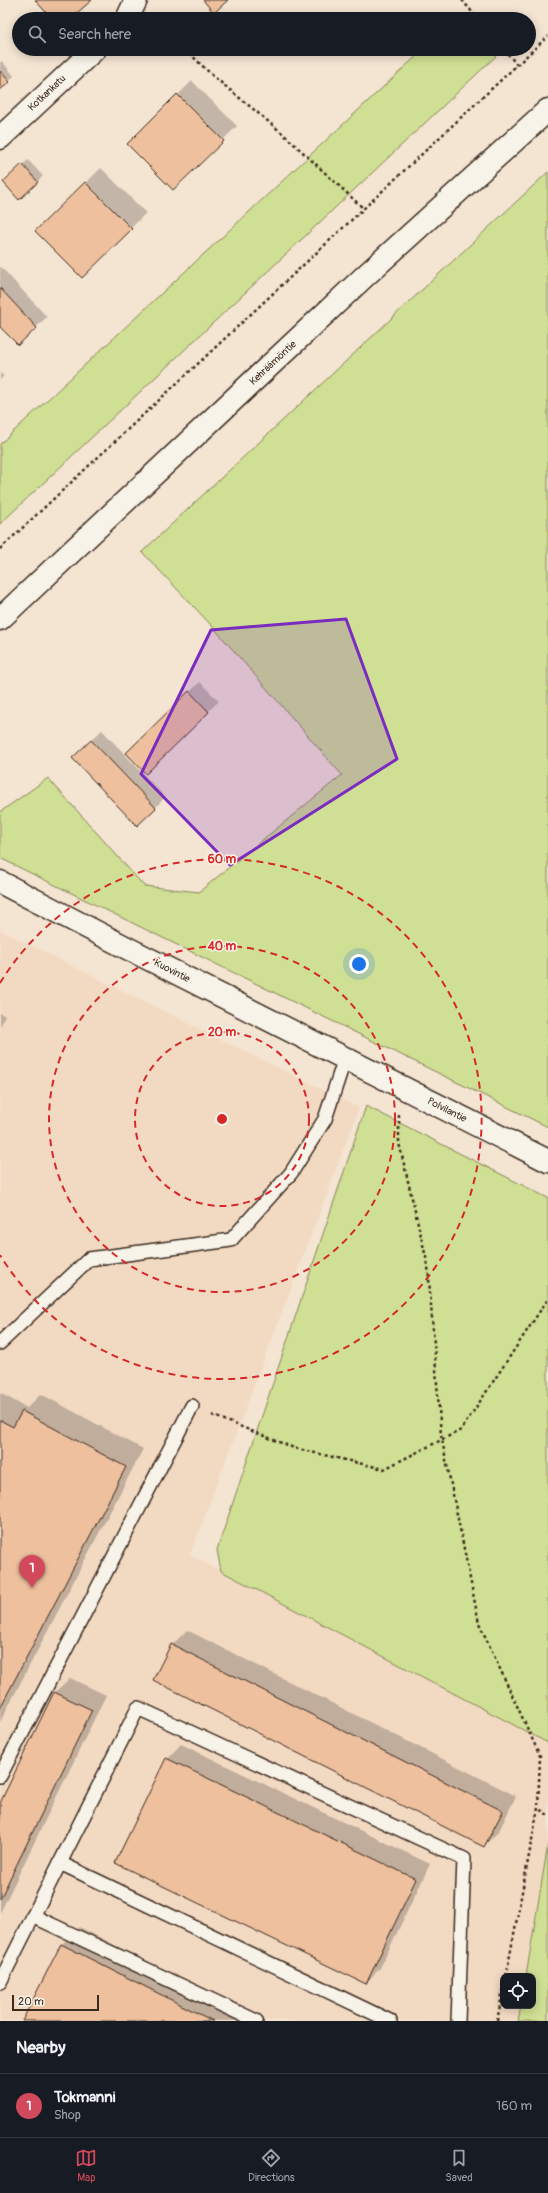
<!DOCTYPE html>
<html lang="en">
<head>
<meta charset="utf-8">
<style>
	body { margin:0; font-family:Pangolin,sans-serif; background:#242831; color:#f1f3f6 }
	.controls { position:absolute; right:12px; bottom:12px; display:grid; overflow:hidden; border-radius:8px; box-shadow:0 2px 10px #0003 }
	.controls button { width:36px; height:36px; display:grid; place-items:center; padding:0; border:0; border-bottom:1px solid #363941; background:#171b24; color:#f1f3f6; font:20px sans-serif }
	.scale { position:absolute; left:12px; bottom:10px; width:87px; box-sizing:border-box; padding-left:4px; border:2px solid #3b2a1e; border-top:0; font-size:11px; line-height:14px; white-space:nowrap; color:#3b2a1e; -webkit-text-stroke:3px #f7f3e8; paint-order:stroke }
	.you { position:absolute; left:359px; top:964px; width:14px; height:14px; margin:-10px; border:3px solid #fff; border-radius:50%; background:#1a73e8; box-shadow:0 0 0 6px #1a73e833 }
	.badge { display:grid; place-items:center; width:26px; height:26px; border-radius:50%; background:#d1495b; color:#fff; font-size:13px; font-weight:700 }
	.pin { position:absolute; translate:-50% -33px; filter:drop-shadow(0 1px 2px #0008) }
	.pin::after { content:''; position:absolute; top:21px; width:14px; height:12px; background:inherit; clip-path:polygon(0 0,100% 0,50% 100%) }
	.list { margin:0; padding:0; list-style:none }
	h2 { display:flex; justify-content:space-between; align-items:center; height:52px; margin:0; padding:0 16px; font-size:17px }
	h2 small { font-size:13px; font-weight:400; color:#9ea1a6 }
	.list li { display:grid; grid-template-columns:26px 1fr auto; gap:12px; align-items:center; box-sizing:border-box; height:64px; padding:0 16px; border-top:1px solid #363941 }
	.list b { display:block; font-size:15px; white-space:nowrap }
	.list p { margin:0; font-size:13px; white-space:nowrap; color:#9ea1a6 }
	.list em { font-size:13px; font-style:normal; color:#9ea1a6 }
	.icon { flex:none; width:22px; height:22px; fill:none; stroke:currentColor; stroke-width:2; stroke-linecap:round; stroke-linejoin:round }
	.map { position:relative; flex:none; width:548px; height:2021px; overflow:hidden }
	.search { position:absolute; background:#171b24; box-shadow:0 2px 10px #0003; left:12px; right:12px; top:12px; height:44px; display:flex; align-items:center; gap:10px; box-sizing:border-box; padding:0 14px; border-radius:22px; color:#9ea1a6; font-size:15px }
	.sheet { height:116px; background:#171b24 }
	nav { display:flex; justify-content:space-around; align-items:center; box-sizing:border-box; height:56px; border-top:1px solid #363941; background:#171b24; font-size:11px; color:#9ea1a6 }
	nav a { display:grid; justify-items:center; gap:2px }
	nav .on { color:#d1495b }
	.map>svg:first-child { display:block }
</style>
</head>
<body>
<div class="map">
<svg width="548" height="2021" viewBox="0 0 548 2021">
	<rect width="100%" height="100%" fill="#f4e4d2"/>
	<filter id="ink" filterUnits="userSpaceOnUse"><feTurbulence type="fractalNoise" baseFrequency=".025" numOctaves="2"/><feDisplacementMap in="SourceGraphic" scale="8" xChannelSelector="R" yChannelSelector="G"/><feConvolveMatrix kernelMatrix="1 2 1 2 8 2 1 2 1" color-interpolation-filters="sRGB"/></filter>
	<g filter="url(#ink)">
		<polygon fill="#f2d9c2" points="0,930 359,1108 190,1555 548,1743 548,1845 526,1976 503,1976 503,2006 521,2006 518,2021 0,2021"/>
		<g fill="#cfdf93" stroke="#858458">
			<polygon points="424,49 488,49 496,56 0,524 0,444"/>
			<polygon points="548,172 548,1127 0,858 0,812 48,778 144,886 199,892 342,775 213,627 142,552"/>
			<polygon points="366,1106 548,1198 548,1743 221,1571 217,1550"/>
			<polygon points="548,1844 548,2021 518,2021 521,2006 533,2006 533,1976 526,1976"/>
		</g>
		<g fill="#0003">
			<polygon points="2,61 14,76 0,89 0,63"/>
			<polygon points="192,81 237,126 173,189 128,144"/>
			<polygon points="28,160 43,176 19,198 9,177"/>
			<polygon points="101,168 146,213 82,277 37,231"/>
			<polygon points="0,266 47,317 18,344 0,325"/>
			<polygon points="0,373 4,376 0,380"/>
			<polygon points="200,682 219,701 146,773 127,753"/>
			<polygon points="102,730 165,797 155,808 84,747"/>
			<polygon points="0,1013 5,1016 0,1027"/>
			<polygon points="0,1393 27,1408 41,1394 143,1449 0,1722"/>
			<polygon points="187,1630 516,1796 499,1831 484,1846 155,1680 172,1645"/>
			<polygon points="70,1678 106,1695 0,1913 0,1805 55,1692"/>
			<polygon points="181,1744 430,1864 380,1968 366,1983 167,1759"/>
			<polygon points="79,1927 265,2021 23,2021 61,1945"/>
		</g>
		<g fill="#eec09e" stroke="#3b2a1e">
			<polygon points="35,0 92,0 70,19 52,19"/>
			<polygon points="203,0 228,0 214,13"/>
			<polygon points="0,71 10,82 0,90"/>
			<polygon points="177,94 224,141 173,190 127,144"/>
			<polygon points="22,164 38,182 19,200 3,182"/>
			<polygon points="85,182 132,229 82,278 35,231"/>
			<polygon points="0,288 37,328 18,345 0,327"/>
			<polygon points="189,691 209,712 146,774 126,753"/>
			<polygon points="91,740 156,808 137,826 72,758"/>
			<polygon points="22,1411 126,1467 0,1708 0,1420 13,1427"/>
			<polygon points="171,1644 503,1811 484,1847 153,1680"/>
			<polygon points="54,1692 92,1710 0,1899 0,1803"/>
			<polygon points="166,1758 416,1879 366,1984 115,1863"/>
			<polygon points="61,1944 213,2021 22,2021"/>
		</g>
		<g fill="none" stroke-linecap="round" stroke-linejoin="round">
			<defs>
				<g id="service">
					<polyline points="0,1343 89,1259 231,1240 291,1173 325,1119 345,1058"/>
					<polyline points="0,1776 192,1406"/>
					<polyline points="60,1863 390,2021"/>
					<polyline points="33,1916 256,2021"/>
					<polyline points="0,1982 138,1708 464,1859 458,2021"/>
				</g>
				<g id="minor">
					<polyline points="127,19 136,0"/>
					<polyline points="0,138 95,49"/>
					<polyline points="0,882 125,947 548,1161"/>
				</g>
				<polyline id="tertiary" points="0,619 365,276 548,110"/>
			</defs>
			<use href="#service" stroke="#3b2a1e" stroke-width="16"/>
			<use href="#minor" stroke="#3b2a1e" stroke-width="25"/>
			<use href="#tertiary" stroke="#3b2a1e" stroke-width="25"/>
			<g stroke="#3b2a1e" stroke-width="2.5" stroke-dasharray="3 3" stroke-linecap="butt">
				<polyline points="462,0 478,19"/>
				<polyline points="185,49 213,76 281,132 364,209"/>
				<polyline points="504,49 517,65"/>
				<polyline points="0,549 548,36"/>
				<polyline points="399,1115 399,1143 428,1266 441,1435 479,1623 540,1756 538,1808"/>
				<polyline points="212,1415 294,1448 384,1469 461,1430 548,1299"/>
				<polyline points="506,1976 538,1808 548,1815"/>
				<polyline points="497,2021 503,1990"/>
			</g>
			<use href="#service" stroke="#f7f3e8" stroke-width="13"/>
			<use href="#minor" stroke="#f7f3e8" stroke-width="22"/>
			<use href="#tertiary" stroke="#f7f3e8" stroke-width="22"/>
		</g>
	</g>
	<path fill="#7b2cbf" fill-opacity="0.2" stroke="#7b2cbf" stroke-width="3" stroke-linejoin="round" d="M 346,619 L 397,759 L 230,865 L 141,774 L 211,630 Z"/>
	<g fill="none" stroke="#d62828" stroke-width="2" stroke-dasharray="7 5">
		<circle cx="222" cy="1119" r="87"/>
		<circle cx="222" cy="1119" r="173"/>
		<path d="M0 983A260 260 0 1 1 0 1255"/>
	</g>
	<g text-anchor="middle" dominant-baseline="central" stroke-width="3" stroke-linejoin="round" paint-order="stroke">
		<g font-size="10" fill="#3b2a1e" stroke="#f7f3e8">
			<text transform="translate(47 93) rotate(-43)">Kotkankatu</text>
			<text transform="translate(273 363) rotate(-43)">Kehräämöntie</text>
			<text transform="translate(172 971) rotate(27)">Kuovintie</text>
			<text transform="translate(447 1110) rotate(27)">Polvilantie</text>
		</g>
	</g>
	<circle cx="222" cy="1119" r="6" fill="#d62828" stroke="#f7f3e8" stroke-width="2"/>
	<g font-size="12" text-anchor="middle" font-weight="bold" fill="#d62828" stroke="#f7f3e8" stroke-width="3" stroke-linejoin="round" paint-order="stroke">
		<text x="222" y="863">60 m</text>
		<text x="222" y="950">40 m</text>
		<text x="222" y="1036">20 m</text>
	</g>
</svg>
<div class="controls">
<button><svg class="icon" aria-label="locate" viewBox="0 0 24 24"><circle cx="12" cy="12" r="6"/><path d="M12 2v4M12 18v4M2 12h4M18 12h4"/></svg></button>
</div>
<div class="scale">20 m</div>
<div class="you"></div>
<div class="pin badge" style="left:32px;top:1588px">1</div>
<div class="search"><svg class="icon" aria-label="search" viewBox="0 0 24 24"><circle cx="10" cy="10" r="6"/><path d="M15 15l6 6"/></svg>Search here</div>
</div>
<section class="sheet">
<h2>Nearby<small></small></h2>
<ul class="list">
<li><span class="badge">1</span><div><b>Tokmanni</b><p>Shop</p></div><em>160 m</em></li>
</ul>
</section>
<nav>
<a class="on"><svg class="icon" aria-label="map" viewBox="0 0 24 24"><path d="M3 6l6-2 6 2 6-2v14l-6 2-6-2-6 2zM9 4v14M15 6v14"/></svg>Map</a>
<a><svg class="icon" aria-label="directions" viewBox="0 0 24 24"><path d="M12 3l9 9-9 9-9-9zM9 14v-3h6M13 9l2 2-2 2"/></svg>Directions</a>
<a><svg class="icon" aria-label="saved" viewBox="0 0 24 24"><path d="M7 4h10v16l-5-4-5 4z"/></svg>Saved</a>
</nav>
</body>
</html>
